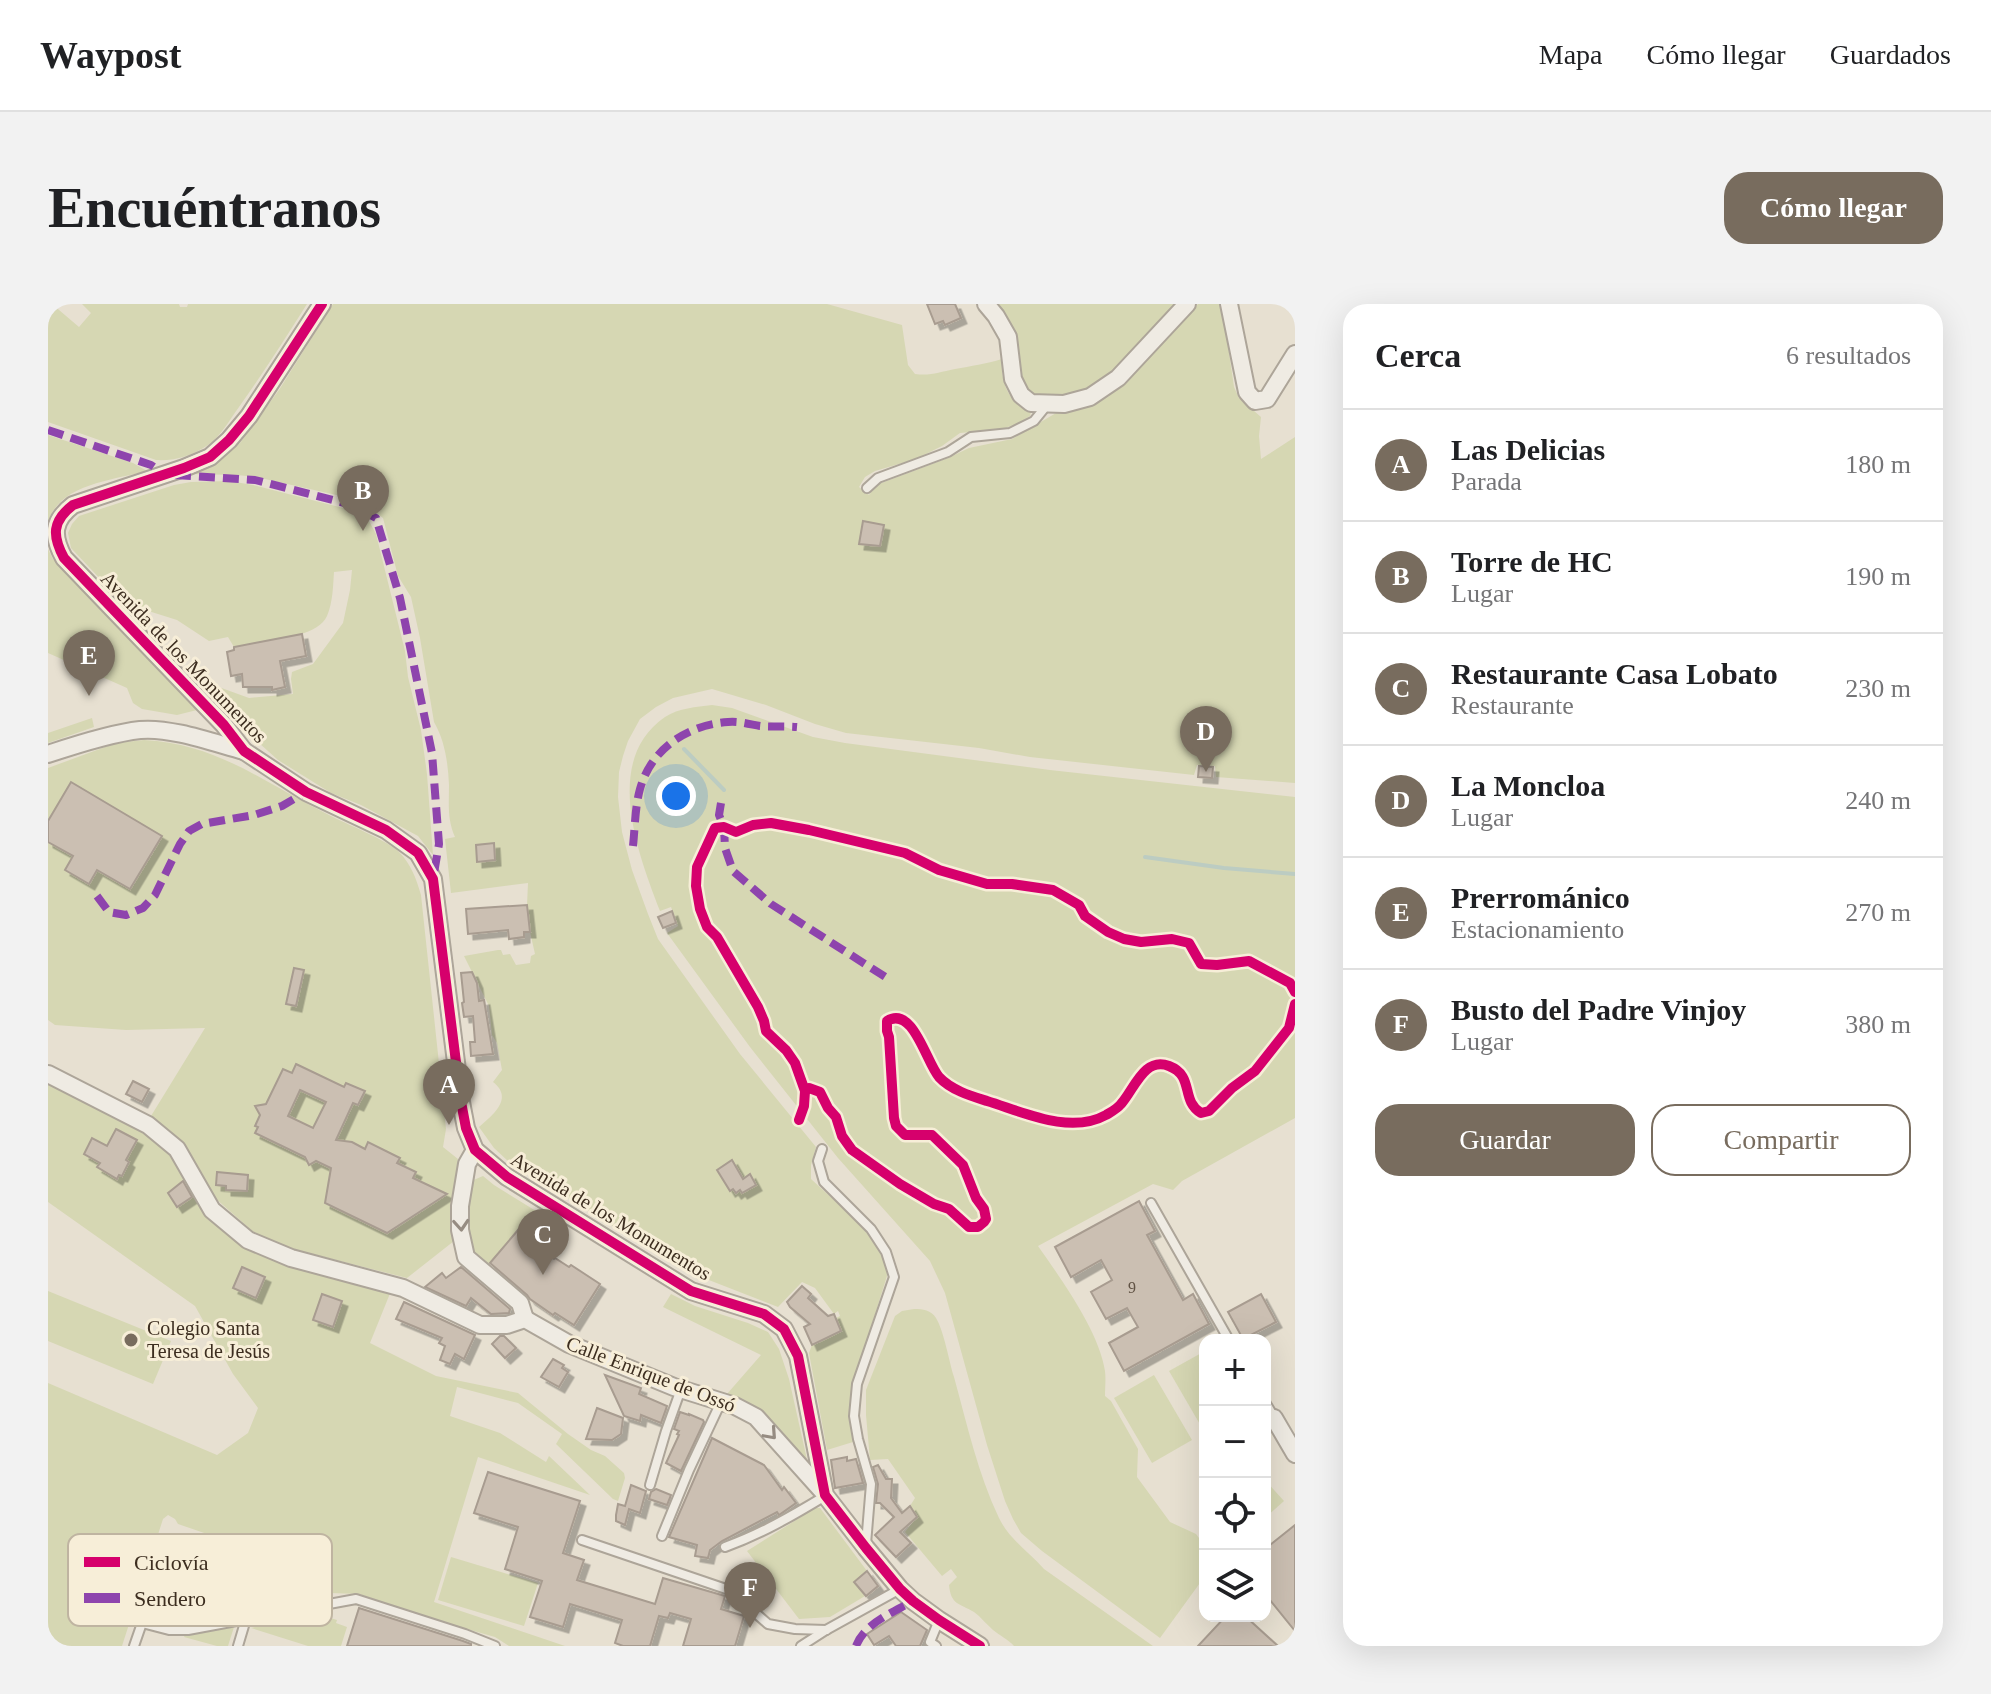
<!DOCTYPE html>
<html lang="es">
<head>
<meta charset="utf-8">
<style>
	body { margin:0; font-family:Georgia,serif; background:#f2f2f2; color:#202124 }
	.controls { position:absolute; right:24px; bottom:24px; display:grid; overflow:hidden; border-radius:16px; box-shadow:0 8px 32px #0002 }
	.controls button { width:72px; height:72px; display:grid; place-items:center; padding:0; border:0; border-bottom:2px solid #e0e0e0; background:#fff; color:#202124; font:40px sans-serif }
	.you { position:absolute; left:628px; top:492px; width:28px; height:28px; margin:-20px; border:6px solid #fff; border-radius:50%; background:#1a73e8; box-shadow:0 0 0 12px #1a73e833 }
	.badge { display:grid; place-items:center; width:52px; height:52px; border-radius:50%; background:#786c5e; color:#fff; font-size:26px; font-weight:700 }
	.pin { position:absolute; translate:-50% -66px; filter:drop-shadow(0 2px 4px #0008) }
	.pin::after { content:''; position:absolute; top:42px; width:28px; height:24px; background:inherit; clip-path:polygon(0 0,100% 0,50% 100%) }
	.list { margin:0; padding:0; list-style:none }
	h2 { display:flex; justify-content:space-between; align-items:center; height:104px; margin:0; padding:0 32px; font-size:34px }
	h2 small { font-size:26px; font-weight:400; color:#757577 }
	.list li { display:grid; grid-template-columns:52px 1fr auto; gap:24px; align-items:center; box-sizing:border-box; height:112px; padding:0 32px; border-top:2px solid #e0e0e0 }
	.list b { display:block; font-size:30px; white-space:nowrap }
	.list p { margin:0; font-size:26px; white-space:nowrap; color:#757577 }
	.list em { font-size:26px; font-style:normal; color:#757577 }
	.actions { display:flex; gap:16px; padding:24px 32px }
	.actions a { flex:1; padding:18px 0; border:2px solid #786c5e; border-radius:24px; text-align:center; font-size:28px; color:#786c5e }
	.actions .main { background:#786c5e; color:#fff }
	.icon { flex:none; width:44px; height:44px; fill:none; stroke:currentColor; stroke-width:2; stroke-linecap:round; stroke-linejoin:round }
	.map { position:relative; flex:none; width:1247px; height:1342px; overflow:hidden; border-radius:24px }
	header { display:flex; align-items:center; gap:48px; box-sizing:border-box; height:112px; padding:0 40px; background:#fff; border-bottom:2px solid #e0e0e0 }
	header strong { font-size:38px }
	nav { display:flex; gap:44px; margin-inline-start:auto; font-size:28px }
	.intro { display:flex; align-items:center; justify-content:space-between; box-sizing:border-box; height:192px; padding:0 48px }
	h1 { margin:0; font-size:56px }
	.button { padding:20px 36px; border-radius:24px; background:#786c5e; color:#fff; font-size:28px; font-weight:700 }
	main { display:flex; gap:48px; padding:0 48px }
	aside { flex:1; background:#fff; border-radius:24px; box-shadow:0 8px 32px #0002 }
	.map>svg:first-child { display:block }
</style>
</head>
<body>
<header>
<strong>Waypost</strong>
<nav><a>Mapa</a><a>Cómo llegar</a><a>Guardados</a></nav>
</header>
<div class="intro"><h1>Encuéntranos</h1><a class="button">Cómo llegar</a></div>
<main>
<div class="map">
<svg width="1247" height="1342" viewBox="0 0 1247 1342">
	<defs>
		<filter id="shadow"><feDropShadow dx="5.5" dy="5.5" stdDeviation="0" flood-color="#0004"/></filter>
	</defs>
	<rect width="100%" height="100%" fill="#e7e0d1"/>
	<g fill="#d6d7b3">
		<path d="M 4,0 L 31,23 L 43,9 L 34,0 L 131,0 L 132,3 L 139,3 L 140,0 L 259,0 C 237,35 215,69 191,103 C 182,115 173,132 160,141 C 144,152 127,157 108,156 L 0,118 L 0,3 Z"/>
		<path d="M 285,0 L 779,0 L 854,21 L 860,61 L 867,70 C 883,72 891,68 907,65 C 923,62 938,60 954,55 C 953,72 956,90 972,101 C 975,103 980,105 983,108 L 982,112 L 969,120 L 954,125 L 912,129 L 894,142 L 868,155 L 827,167 L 817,173 L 811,183 L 821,191 L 828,181 L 900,154 L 921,144 L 964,135 L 1008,109 L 1060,93 L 1150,0 L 1174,0 L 1186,83 L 1191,94 L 1213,113 L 1211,132 L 1213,155 L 1247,133 L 1247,479 L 1168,473 L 1167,462 L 1149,461 L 1146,471 L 982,453 L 931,444 L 798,429 L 767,420 L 718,401 L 664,385 L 625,394 L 608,403 L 592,415 L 580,437 L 575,452 L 571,468 L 570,493 L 574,528 L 584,566 L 600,610 L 610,635 L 692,750 L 768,843 L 763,861 L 763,875 C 787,898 840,938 839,972 L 806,1078 L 801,1108 L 805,1138 L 779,1146 L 761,1049 L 764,1041 L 793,1027 L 788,1014 L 792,1012 L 790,1007 L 786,1010 L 767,984 L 754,978 L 730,1003 L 648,971 L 628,961 L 461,858 L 446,844 L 431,823 C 445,811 466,794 445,778 L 454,766 L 449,739 L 444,731 L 441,702 L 416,652 L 450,646 L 453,646 L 455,651 L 462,650 L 468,661 L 482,659 L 483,652 L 487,650 L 482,628 L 479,601 L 480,579 L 403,589 L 397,535 L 407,533 C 399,515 401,500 401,481 C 400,459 397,437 386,418 L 372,334 L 363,293 L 350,272 L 335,214 L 314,199 L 293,192 L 208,173 L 189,171 L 141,170 L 161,162 L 192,139 L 231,86 Z"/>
		<polygon points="944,0 1130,0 1066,69 1031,91 998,94 985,90 976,82"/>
		<path d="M 0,131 L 85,159 L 99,167 C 66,176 10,180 0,219 Z"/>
		<path d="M 181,177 L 205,181 L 307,207 L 321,217 L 328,230 L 357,347 L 360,373 L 373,426 L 379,470 L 385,551 L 370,532 L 313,501 L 283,489 L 230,456 L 201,430 L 146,374 L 201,394 L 245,390 L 243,375 L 244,368 L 265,360 L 295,319 L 302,286 L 304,266 L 286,268 C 285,282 285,298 279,312 C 269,335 209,339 186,343 L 180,333 L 161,337 L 129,316 L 75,299 L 23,244 L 20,229 L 24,220 L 31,212 L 126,181 L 143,178 Z"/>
		<polygon points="0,245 5,255 149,406 129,411 94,405 85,399 79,384 0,349"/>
		<path d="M 664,401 L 684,404 L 765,433 L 797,439 L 1002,466 L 1247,493 L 1247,814 L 1134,877 L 1125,886 L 1105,880 L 990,942 C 1013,975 1051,1027 1057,1067 C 1058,1075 1057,1084 1057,1092 L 1063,1097 L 1090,1145 L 1089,1173 L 1122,1218 L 1148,1230 L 1157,1242 L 1157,1272 L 1112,1334 L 994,1247 L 973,1229 L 965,1215 L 957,1197 L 939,1141 L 897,989 L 882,957 L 790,854 L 702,743 L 619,629 L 630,622 L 623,603 L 612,607 C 590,550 554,456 617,413 C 631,404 648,403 664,401 Z"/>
		<polygon points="44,414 46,423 0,439 0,429"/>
		<path d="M 96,436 C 171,440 216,479 281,511 C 296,519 341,537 351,548 C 363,560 368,574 373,591 L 398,825 L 395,843 L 410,855 L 405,892 L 406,937 L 359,974 L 229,941 L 210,932 L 167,894 L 136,841 L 115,821 L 103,812 L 157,724 L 78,726 L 7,721 L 0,716 L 0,464 L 68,439 Z"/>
		<polygon points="0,780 97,830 118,846 161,913 172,925 190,938 210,949 234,959 343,987 322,1039 388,1072 470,1089 520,1130 543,1146 557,1152 576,1169 577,1174 570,1197 565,1195 508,1140 514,1130 470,1099 409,1083 402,1112 452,1129 498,1158 501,1152 542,1191 430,1153 386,1298 517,1342 461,1342 447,1333 384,1315 311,1290 282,1289 243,1296 209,1291 201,1284 209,1247 130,1220 127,1215 120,1211 115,1215 74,1342 0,1342 0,1079 169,1151 200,1129 210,1104 185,1070 147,1002 0,898"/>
		<polygon points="435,872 446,881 509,920 499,936 504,946 510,950 506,955 470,927 439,962 425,949 418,929 421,878"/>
		<polygon points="0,987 123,1037 105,1080 0,1037"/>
		<path d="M 623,990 L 647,1002 L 700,1019 L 720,1028 L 731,1045 L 741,1075 L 760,1160 C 735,1133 714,1105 679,1090 L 713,1051 L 615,1003 Z"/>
		<path d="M 866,1005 C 875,1005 883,1006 888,1014 C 896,1027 901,1057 906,1073 C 919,1120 930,1170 951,1214 C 961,1235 981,1248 996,1265 L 1105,1342 L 966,1342 C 960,1335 952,1332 945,1326 C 938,1320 933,1313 926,1308 C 911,1299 903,1301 901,1281 L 909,1273 L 903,1265 L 894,1272 L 857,1228 L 869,1213 L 862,1202 L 867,1194 L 840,1155 L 822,1156 L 818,1111 L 818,1086 L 847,1012 L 854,1007 Z"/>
		<polygon points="1157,1047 1157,1129 1121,1067"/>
		<polygon points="1106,1071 1144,1136 1104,1159 1066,1094"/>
		<polygon points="1217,1176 1236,1197 1217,1214"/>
		<polygon points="767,1204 772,1204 819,1267 806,1278 817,1292 782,1313 751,1315 699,1247"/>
		<polygon points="403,1253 490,1279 476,1322 390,1296"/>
		<polygon points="262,1308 289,1316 288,1319 299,1323 293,1342 260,1342 203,1324"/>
		<polygon points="184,1322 186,1323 180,1342 169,1342 136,1333 137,1331"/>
	</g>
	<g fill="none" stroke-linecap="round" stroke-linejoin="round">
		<g stroke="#bcccc2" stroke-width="4">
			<polyline points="636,445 676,486"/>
			<polyline points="1097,553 1176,564 1247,570"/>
		</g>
	</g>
	<g fill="#cbbfb2" stroke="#a89c90" stroke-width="2" fill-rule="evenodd" filter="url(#shadow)">
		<polygon points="879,0 907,0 913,14 897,21 895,17 887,20"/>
		<polygon points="815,217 836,221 832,242 811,240"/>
		<polygon points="254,330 258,352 232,357 237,383 224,386 224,383 195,383 194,370 183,372 179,348 186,346 186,343"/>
		<polygon points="1151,462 1165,463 1164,474 1150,473"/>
		<polygon points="23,478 114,532 82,585 49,566 41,580 17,566 25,552 0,538 0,517"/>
		<polygon points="446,539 447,556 429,558 428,541"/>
		<polygon points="479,601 482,628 476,628 476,633 461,635 460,626 420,630 418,605"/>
		<polygon points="624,607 628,619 615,624 610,613"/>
		<polygon points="246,664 256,666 248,702 238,700"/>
		<polygon points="424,668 429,679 431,697 436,696 445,750 423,752 422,738 427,738 425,712 416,713 414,699 416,698 413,669"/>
		<path d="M 248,760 L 296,783 L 298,779 L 317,787 L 310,801 L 305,799 L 288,836 L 304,838 L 317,845 L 320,838 L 352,854 L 349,859 L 368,868 L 365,874 L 399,890 L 339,929 L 277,899 L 283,864 L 268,857 L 261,861 L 257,853 L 207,829 L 210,823 L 207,822 L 212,811 L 207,802 L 218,800 L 235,765 L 244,769 ZM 252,786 L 278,798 L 265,824 L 240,812 Z"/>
		<polygon points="85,777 101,785 94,798 78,790"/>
		<polygon points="68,825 89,836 78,856 81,858 74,872 71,871 69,875 49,863 52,859 36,850 44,834 59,842"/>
		<polygon points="684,856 695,875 702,870 708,881 694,889 692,886 688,889 685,885 682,887 669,866"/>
		<polygon points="169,868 200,871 199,887 178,886 178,882 168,881"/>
		<polygon points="135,877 144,893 129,903 120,889"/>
		<polygon points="1091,897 1107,927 1099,931 1135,996 1145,990 1161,1020 1076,1067 1061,1039 1090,1023 1079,1004 1058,1015 1043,988 1064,976 1053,956 1023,973 1007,943"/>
		<polygon points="470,926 506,955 507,954 521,963 523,961 552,980 526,1021 507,1009 505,1011 482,995 479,991 442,959"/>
		<polygon points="194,963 217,973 208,994 185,984"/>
		<polygon points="413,963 462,1005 461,1009 443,1010 423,994 418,1002 377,983 394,969 398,974"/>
		<polygon points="754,982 763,990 760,994 780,1012 786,1010 793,1027 764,1041 756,1023 762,1020 742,1003 739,998"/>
		<polygon points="274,990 294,997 285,1023 265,1016"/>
		<polygon points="1213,990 1228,1018 1195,1035 1180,1008"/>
		<polygon points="356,998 427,1031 416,1055 407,1050 402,1060 392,1056 397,1042 391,1039 394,1034 348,1015"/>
		<polygon points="452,1032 456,1032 468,1044 457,1054 444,1040"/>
		<polygon points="505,1055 516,1061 514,1064 520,1068 511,1083 493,1073"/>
		<polygon points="557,1071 593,1084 591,1090 619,1102 613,1119 593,1111 592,1117 576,1112"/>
		<polygon points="549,1104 575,1114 573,1130 564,1136 538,1135"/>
		<polygon points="632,1108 641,1111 641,1110 655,1116 656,1118 633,1167 618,1159 631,1131 629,1130 631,1127 626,1125"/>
		<polygon points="664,1134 716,1161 734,1186 736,1183 748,1199 731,1211 729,1208 674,1237 662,1246 660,1254 647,1252 649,1241 621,1233"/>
		<polygon points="799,1153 799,1157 808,1155 815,1179 787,1184 783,1156"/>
		<polygon points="830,1161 838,1175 844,1175 843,1194 854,1209 862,1202 869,1213 852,1228 863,1239 848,1253 827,1231 846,1213 832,1199 828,1199 830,1180 825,1163"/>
		<polygon points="440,1168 532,1197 515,1249 536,1256 529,1276 607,1300 615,1274 677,1292 673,1305 696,1312 687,1342 635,1342 643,1315 622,1309 620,1314 611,1312 602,1342 575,1342 567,1339 574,1316 522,1300 515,1323 482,1313 494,1277 457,1265 470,1223 426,1209"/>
		<polygon points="583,1181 598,1187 592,1209 581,1205 577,1221 568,1217 568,1211 570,1200 577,1202"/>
		<polygon points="608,1185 623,1191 619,1201 601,1195 603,1188"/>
		<polygon points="1247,1221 1247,1327 1217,1290 1217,1245"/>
		<polygon points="819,1267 830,1282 818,1292 806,1278"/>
		<polygon points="311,1304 415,1337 423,1340 423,1342 299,1342"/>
		<polygon points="853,1308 879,1326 872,1342 848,1342 841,1332 826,1341 819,1330"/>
		<polygon points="1178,1312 1197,1312 1230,1342 1150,1342"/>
	</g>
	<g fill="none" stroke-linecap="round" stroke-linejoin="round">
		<defs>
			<g id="service">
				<polyline points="819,184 830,174 900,148 923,133 962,129 986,117 999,101"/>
				<polyline points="774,845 770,857 776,878 823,925 838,948 846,973 809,1080 806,1112 810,1135 823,1180 818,1240"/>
				<polyline points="1103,899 1181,1036"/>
				<polyline points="1217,1098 1226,1113"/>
				<polyline points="602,1181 618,1127 633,1085"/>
				<polyline points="614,1232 641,1166 673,1098"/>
				<polyline points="534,1236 681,1286 720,1320 747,1325 778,1326"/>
				<path d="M 677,1243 C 713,1230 744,1212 777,1192"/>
				<polyline points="94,1319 109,1272"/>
				<polyline points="86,1342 94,1319 121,1326 140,1326 308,1295 417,1330 447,1342"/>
				<polyline points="190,1342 198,1315"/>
				<polyline points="753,1342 778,1326 852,1285"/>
				<polyline points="888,1342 882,1338 891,1316"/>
			</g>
			<g id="minor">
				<path d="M 274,0 L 201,112 L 181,136 L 162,153 L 136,164 L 25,201 C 4,217 4,232 16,254 L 176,421 L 196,447 L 258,488 L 338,526 L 370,549 L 385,575 L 413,798 L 418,824 L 427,846 L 459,873 L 643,987 L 716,1010 L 736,1025 L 750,1052 L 777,1191 L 818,1244 L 852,1285 L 865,1297 L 891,1316 L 932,1342"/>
				<polyline points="938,0 948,12 960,33 965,75 973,91 983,99 1016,100 1042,93 1070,74 1139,0"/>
				<polyline points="1181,0 1199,88 1207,97 1219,95 1247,50"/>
				<path d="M 0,450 C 27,441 64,429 92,426 C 123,423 166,439 196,447"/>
				<polyline points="0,770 100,821 129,845 164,906 200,936 243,954 355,984 432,1021 459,1021 477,1015 521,1040 626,1083 687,1102 708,1113 776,1189"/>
				<polyline points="427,846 419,860 412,902 412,926 418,953 472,999 477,1015"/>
				<polyline points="1226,1114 1247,1150"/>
			</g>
		</defs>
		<use href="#service" stroke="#ada599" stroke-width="12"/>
		<use href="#minor" stroke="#ada599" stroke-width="20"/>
		<use href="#service" stroke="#efebe3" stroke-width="8"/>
		<use href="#minor" stroke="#efebe3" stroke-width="16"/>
		<g stroke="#8e44ad" stroke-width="8" stroke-dasharray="16 8" stroke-linecap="butt">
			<polyline points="0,126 103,161 109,165"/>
			<polyline points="127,171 207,176 304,201 328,214 352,294 384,449 391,540 385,575"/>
			<polyline points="673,499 671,511 676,523 677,544 685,567 723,600 839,674"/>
			<path d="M 585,542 C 587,523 587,503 592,485 C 603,445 639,421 680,418 C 691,417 701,420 712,422 C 724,423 737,422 749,423"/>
			<polyline points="49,592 61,608 78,611 95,604 107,591 132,540 141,527 154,520 206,511 234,502 258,488"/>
			<path d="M 808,1342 C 817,1319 844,1309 865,1297"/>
		</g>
		<defs>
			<g id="cycleway">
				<path d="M 274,0 L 201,112 L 181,136 L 162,153 L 136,164 L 25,201 C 4,217 4,232 16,254 L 176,421 L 196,447 L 258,488 L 338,526 L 370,549 L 385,575 L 413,798 L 418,824 L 427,846 L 459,873 L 643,987 L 716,1010 L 736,1025 L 750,1052 L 777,1191 L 818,1244 L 852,1285 L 865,1297 L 891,1316 L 932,1342"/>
				<path d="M 757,787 L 761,784 L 772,788 L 780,804 L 788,813 L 794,832 L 804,846 L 852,880 L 886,900 L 901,905 L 921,923 L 930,923 L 936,918 L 938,915 L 936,905 L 928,894 L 915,861 L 884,831 L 857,831 L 848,822 L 846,814 L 841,733 L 839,727 L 839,717 C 865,701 878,758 891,773 C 903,786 923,792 939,797 C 975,808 1022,831 1058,811 C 1063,808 1069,805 1073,800 C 1086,786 1096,752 1121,762 C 1147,772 1132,796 1153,809 L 1161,807 L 1184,784 L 1207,767 L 1241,724 L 1247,700"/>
				<polyline points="751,816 756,802 757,787 747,759 738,746 718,727 716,717 710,703 669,633 659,623 652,605 648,582 649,563 667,524 676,523 688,528 705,521 723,519 761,526 857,549 891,566 939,580 964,580 1005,586 1031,601 1037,612 1060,628 1076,635 1093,638 1124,635 1141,639 1153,660 1169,661 1201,657 1242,679 1247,688"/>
			</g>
		</defs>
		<use href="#cycleway" stroke="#f7eed8" stroke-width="15"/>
		<use href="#cycleway" stroke="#d6006c" stroke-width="10"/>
	</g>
	<defs><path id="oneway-chevron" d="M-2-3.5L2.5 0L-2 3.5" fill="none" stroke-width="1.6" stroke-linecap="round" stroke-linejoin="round" transform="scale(2)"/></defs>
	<g stroke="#968c82">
		<use href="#oneway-chevron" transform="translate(413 921) rotate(86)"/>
		<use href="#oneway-chevron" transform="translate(723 1130) rotate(48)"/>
	</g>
	<circle fill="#786c5e" stroke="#f7eed8" stroke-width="3" cx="83" cy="1036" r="8"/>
	<g text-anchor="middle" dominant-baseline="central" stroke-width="6" stroke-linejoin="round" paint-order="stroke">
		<g font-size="16" fill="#605244">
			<text x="1084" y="983">9</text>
		</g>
		<g font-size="20" fill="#3d2e20" stroke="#f7eed8">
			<text transform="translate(136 353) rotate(46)">Avenida de los Monumentos</text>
			<text transform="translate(563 912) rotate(31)">Avenida de los Monumentos</text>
			<text transform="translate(603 1070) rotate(21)">Calle Enrique de Ossó</text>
		</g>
		<g font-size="20" fill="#3d2e20" stroke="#f7eed8" text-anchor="start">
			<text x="99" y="1024">Colegio Santa<tspan x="99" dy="23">Teresa de Jesús</tspan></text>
		</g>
	</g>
	<rect x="20" y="1230" width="264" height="92" rx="12" fill="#f7eed8" stroke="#bfb4a1" stroke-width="2"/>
	<rect x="36" y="1253" width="36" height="10" fill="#d6006c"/>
	<rect x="36" y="1289" width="36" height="10" fill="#8e44ad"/>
	<g font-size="22" fill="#3d2e20">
		<text x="86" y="1266">Ciclovía</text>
		<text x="86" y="1302">Sendero</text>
	</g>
</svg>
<div class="controls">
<button>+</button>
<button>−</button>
<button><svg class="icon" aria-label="locate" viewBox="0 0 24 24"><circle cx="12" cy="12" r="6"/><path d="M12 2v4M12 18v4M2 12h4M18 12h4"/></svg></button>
<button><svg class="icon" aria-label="layers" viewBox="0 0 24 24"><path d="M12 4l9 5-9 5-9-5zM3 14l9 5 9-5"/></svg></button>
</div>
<div class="you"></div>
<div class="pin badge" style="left:401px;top:821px">A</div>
<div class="pin badge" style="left:315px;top:227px">B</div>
<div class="pin badge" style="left:495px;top:971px">C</div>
<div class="pin badge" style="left:1158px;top:468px">D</div>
<div class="pin badge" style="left:41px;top:392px">E</div>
<div class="pin badge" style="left:702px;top:1324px">F</div>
</div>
<aside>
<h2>Cerca<small>6 resultados</small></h2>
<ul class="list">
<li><span class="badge">A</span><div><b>Las Delicias</b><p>Parada</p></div><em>180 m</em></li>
<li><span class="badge">B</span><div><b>Torre de HC</b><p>Lugar</p></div><em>190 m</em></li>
<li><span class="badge">C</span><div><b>Restaurante Casa Lobato</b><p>Restaurante</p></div><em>230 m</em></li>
<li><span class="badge">D</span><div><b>La Moncloa</b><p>Lugar</p></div><em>240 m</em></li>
<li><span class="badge">E</span><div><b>Prerrománico</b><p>Estacionamiento</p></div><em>270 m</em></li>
<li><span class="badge">F</span><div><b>Busto del Padre Vinjoy</b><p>Lugar</p></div><em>380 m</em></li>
</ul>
<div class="actions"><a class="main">Guardar</a><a>Compartir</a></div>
</aside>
</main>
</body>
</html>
